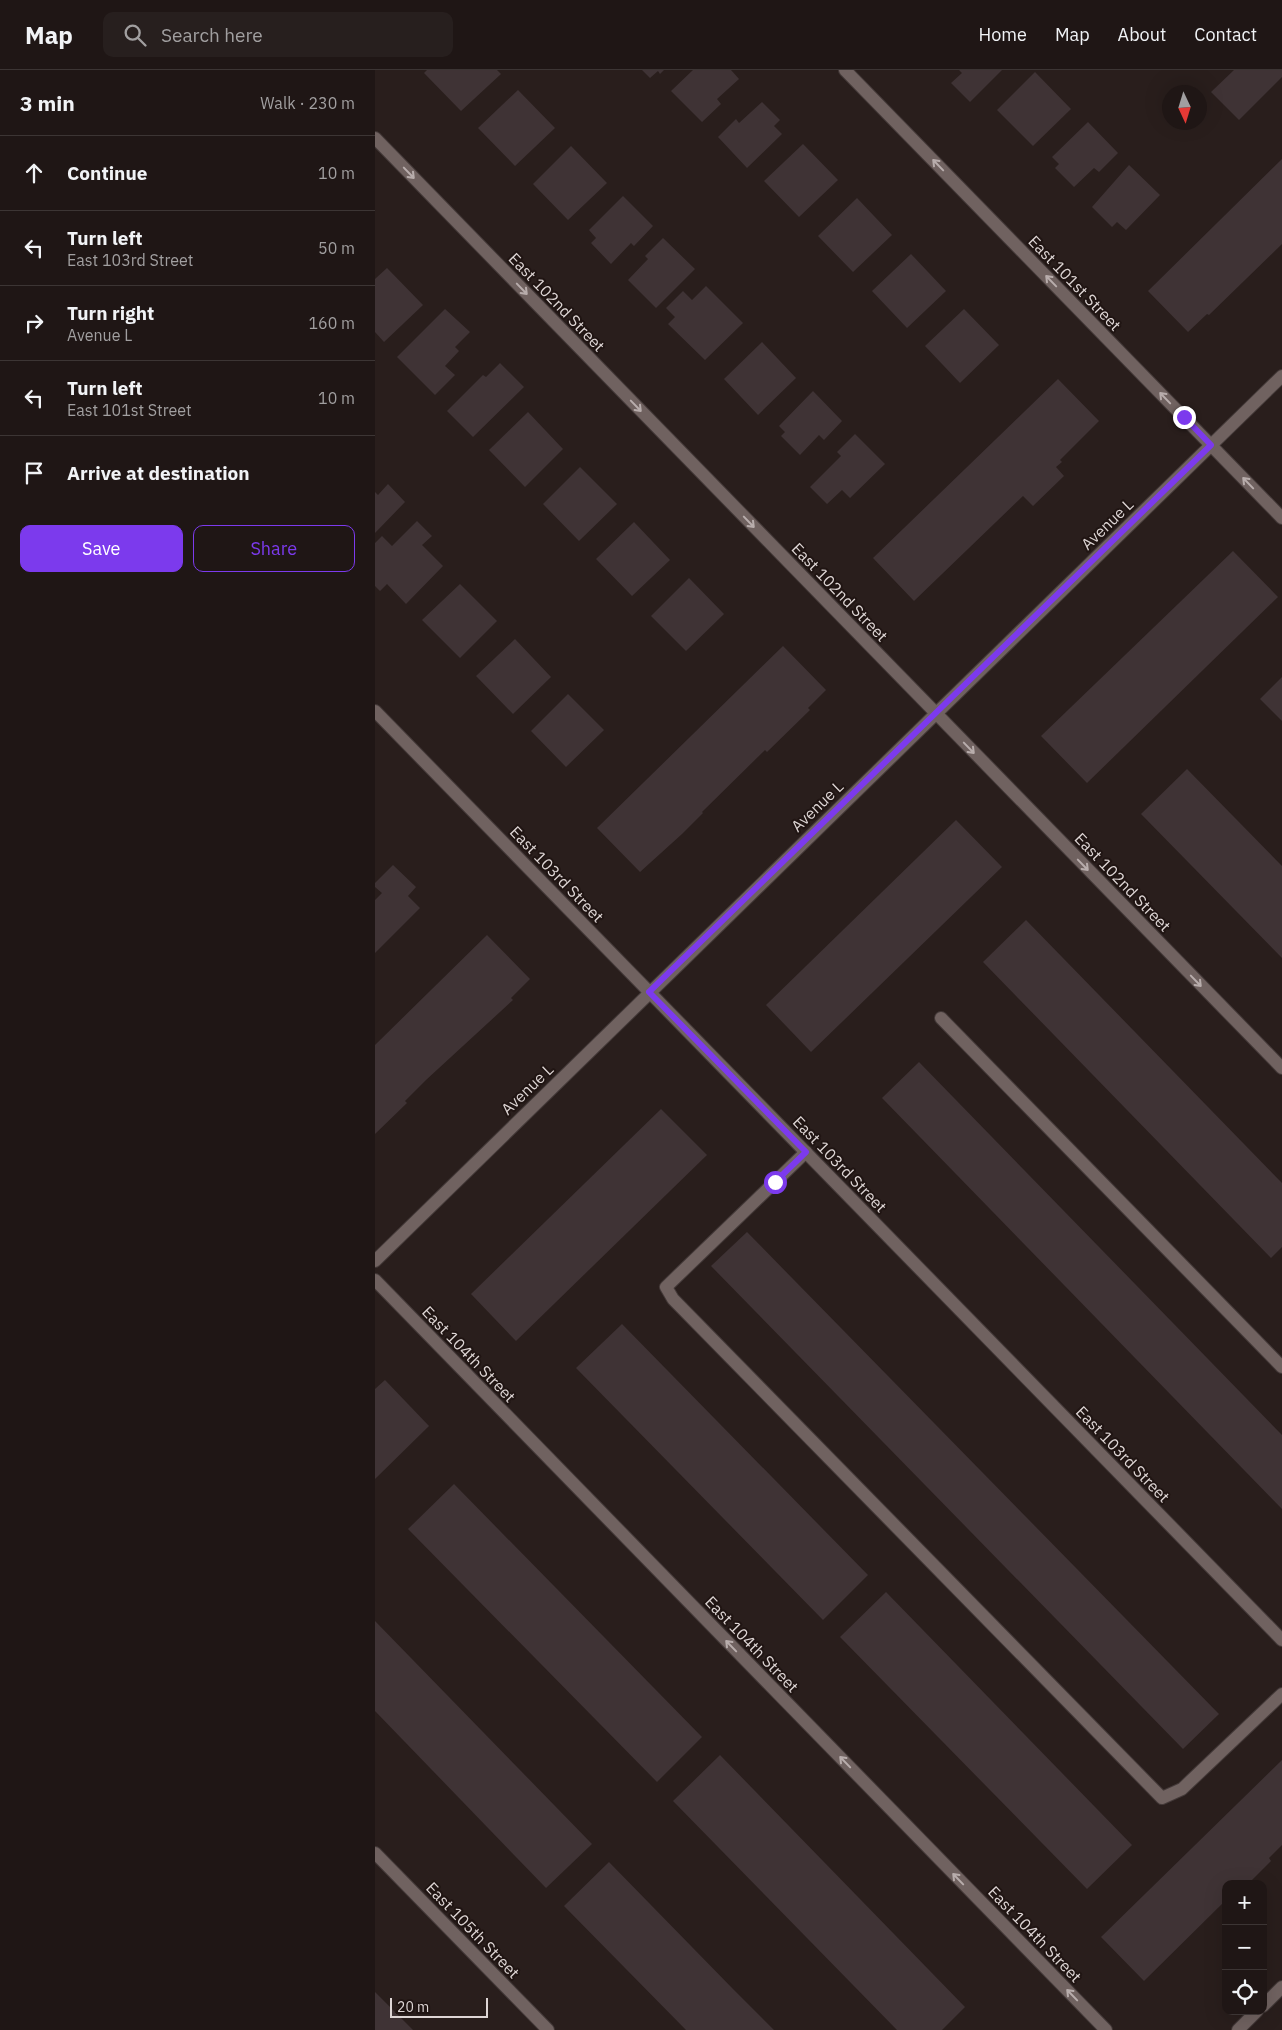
<!DOCTYPE html>
<html lang="en">
<head>
<meta charset="utf-8">
<style>
	body { margin:0; font-family:"IBM Plex Sans",sans-serif; background:#271f1e; color:#f1f3f6 }
	.controls { position:absolute; right:15px; bottom:15px; display:grid; overflow:hidden; border-radius:10px; box-shadow:0 5px 20px #0002 }
	.controls button { width:45px; height:45px; display:grid; place-items:center; padding:0; border:0; border-bottom:1px solid #3c3534; background:#1f1615; color:#f1f3f6; font:25px sans-serif }
	.compass { position:absolute; left:787px; top:15px; width:45px; height:45px; border-radius:50%; background:#1f1615; box-shadow:0 5px 20px #0002; rotate:176deg }
	.scale { position:absolute; left:15px; bottom:12px; width:98px; box-sizing:border-box; padding-left:5px; border:2px solid #ded6d5; border-top:0; font-size:14px; line-height:18px; white-space:nowrap; color:#ded6d5; -webkit-text-stroke:4px #201513; paint-order:stroke }
	.stop { position:absolute; width:15px; height:15px; margin:-11px; border:4px solid #7c3aed; border-radius:50%; background:#fff }
	.stop.end { background:#7c3aed; border-color:#fff; box-shadow:0 1px 5px #0008 }
	.list { margin:0; padding:0; list-style:none }
	h2 { display:flex; justify-content:space-between; align-items:center; height:65px; margin:0; padding:0 20px; font-size:21px }
	h2 small { font-size:16px; font-weight:400; color:#a19fa0 }
	.list li { display:grid; grid-template-columns:32px 1fr auto; gap:15px; align-items:center; box-sizing:border-box; height:75px; padding:0 20px; border-top:1px solid #3c3534 }
	.list b { display:block; font-size:19px; white-space:nowrap }
	.list p { margin:0; font-size:16px; white-space:nowrap; color:#a19fa0 }
	.list em { font-size:16px; font-style:normal; color:#a19fa0 }
	.actions { display:flex; gap:10px; padding:15px 20px }
	.actions a { flex:1; padding:11px 0; border:1px solid #7c3aed; border-radius:10px; text-align:center; font-size:18px; color:#7c3aed }
	.actions .main { background:#7c3aed; color:#fff }
	.icon { flex:none; width:28px; height:28px; fill:none; stroke:currentColor; stroke-width:2; stroke-linecap:round; stroke-linejoin:round }
	.map { position:relative; flex:none; width:907px; height:1960px; overflow:hidden }
	header { display:flex; align-items:center; gap:30px; box-sizing:border-box; height:70px; padding:0 25px; background:#1f1615; border-bottom:1px solid #3c3534 }
	header strong { font-size:24px }
	nav { display:flex; gap:28px; margin-inline-start:auto; font-size:18px }
	.search { width:350px; height:45px; background:#271f1e; display:flex; align-items:center; gap:12px; box-sizing:border-box; padding:0 18px; border-radius:10px; color:#a19fa0; font-size:19px }
	main { display:flex }
	aside { flex:1; background:#1f1615 }
	.map>svg:first-child { display:block }
</style>
</head>
<body>
<header>
<strong>Map</strong>
<div class="search"><svg class="icon" aria-label="search" viewBox="0 0 24 24"><circle cx="10" cy="10" r="6"/><path d="M15 15l6 6"/></svg>Search here</div>
<nav><a>Home</a><a>Map</a><a>About</a><a>Contact</a></nav>
</header>
<main>
<aside>
<h2>3 min<small>Walk · 230 m</small></h2>
<ul class="list">
<li><svg class="icon" aria-label="ahead" viewBox="0 0 24 24"><path d="M12 20V5M6 11l6-6 6 6"/></svg><div><b>Continue</b></div><em>10 m</em></li>
<li><svg class="icon" aria-label="left" viewBox="0 0 24 24"><path d="M17 20v-9H6M10 6l-5 5 5 5"/></svg><div><b>Turn left</b><p>East 103rd Street</p></div><em>50 m</em></li>
<li><svg class="icon" aria-label="right" viewBox="0 0 24 24"><path d="M7 20v-9h11M14 6l5 5-5 5"/></svg><div><b>Turn right</b><p>Avenue L</p></div><em>160 m</em></li>
<li><svg class="icon" aria-label="left" viewBox="0 0 24 24"><path d="M17 20v-9H6M10 6l-5 5 5 5"/></svg><div><b>Turn left</b><p>East 101st Street</p></div><em>10 m</em></li>
<li><svg class="icon" aria-label="arrive" viewBox="0 0 24 24"><path d="M6 21V4h12l-3 4 3 4H6"/></svg><div><b>Arrive at destination</b></div></li>
</ul>
<div class="actions"><a class="main">Save</a><a>Share</a></div>
</aside>
<div class="map">
<svg width="907" height="1960" viewBox="0 0 907 1960">
	<rect width="100%" height="100%" fill="#291e1c"/>
	<g fill="#3f3335">
		<polygon points="52,0 122,0 126,4 86,41 49,3"/>
		<polygon points="267,0 289,0 285,4 283,1 275,8"/>
		<polygon points="318,0 356,0 364,9 342,29 346,34 327,52 296,21"/>
		<polygon points="584,0 627,0 595,32 576,13 587,3"/>
		<polygon points="859,0 907,0 907,7 864,50 836,22"/>
		<polygon points="660,2 696,39 658,76 622,40"/>
		<polygon points="143,20 180,58 140,96 103,58"/>
		<polygon points="387,32 405,50 399,56 407,64 372,98 343,67 361,49 364,53"/>
		<polygon points="713,52 743,83 724,102 719,98 699,117 680,98 684,94 677,87"/>
		<polygon points="428,74 463,110 424,147 389,111"/>
		<polygon points="196,76 232,113 193,150 158,114"/>
		<polygon points="907,89 907,174 834,245 832,244 813,262 773,221"/>
		<polygon points="754,95 785,125 751,160 742,152 737,157 717,137"/>
		<polygon points="248,126 278,156 259,176 256,173 236,194 216,173 221,168 214,160"/>
		<polygon points="482,128 517,165 478,202 443,166"/>
		<polygon points="288,168 320,199 281,238 253,210 273,189 270,186"/>
		<polygon points="536,184 571,221 532,258 497,221"/>
		<polygon points="12,198 48,235 9,272 0,262 0,209"/>
		<polygon points="331,216 368,253 330,290 293,254 300,247 291,238 308,221 317,230"/>
		<polygon points="70,239 95,262 80,277 84,281 70,296 80,305 60,325 22,287"/>
		<polygon points="589,239 624,275 585,313 550,276"/>
		<polygon points="387,272 421,308 383,345 349,309"/>
		<polygon points="125,293 149,317 98,367 72,341 108,305 111,307"/>
		<polygon points="683,309 724,351 685,390 687,392 681,397 689,406 658,436 648,426 539,531 498,488"/>
		<polygon points="438,321 467,351 449,370 444,365 425,385 406,366 410,362 404,356"/>
		<polygon points="153,342 188,379 150,417 114,380"/>
		<polygon points="480,364 510,394 475,428 467,420 452,434 435,417 466,386 462,382"/>
		<polygon points="205,397 242,434 204,471 168,434"/>
		<polygon points="13,414 30,432 0,463 0,422 3,425"/>
		<polygon points="42,451 57,466 47,475 68,496 31,534 12,514 5,521 0,516 0,473 7,466 17,476"/>
		<polygon points="259,452 295,490 257,526 221,489"/>
		<polygon points="858,481 903,527 712,713 666,666"/>
		<polygon points="314,508 349,544 311,581 276,546"/>
		<polygon points="85,514 122,551 85,588 47,550"/>
		<polygon points="140,569 176,607 138,644 101,606"/>
		<polygon points="408,576 451,620 433,638 435,640 392,682 390,680 327,742 328,743 307,764 265,802 222,758"/>
		<polygon points="907,607 907,651 885,629"/>
		<polygon points="193,624 229,660 191,697 156,661"/>
		<polygon points="812,699 907,796 907,888 766,744"/>
		<polygon points="581,750 627,797 436,982 391,935"/>
		<polygon points="18,795 41,817 33,826 45,838 0,883 0,830 7,823 0,817 0,813"/>
		<polygon points="651,850 907,1113 907,1177 896,1188 608,892"/>
		<polygon points="112,865 155,909 136,928 138,930 51,1010 30,1031 32,1033 0,1064 0,975"/>
		<polygon points="544,992 907,1365 907,1439 507,1028"/>
		<polygon points="286,1039 332,1085 141,1271 96,1224"/>
		<polygon points="372,1162 844,1644 808,1679 336,1196"/>
		<polygon points="247,1254 493,1505 448,1550 201,1298"/>
		<polygon points="10,1310 54,1356 0,1409 0,1319"/>
		<polygon points="79,1414 327,1667 282,1712 33,1459"/>
		<polygon points="511,1522 757,1775 712,1819 465,1567"/>
		<polygon points="0,1551 217,1774 171,1818 0,1641"/>
		<polygon points="345,1685 590,1937 567,1960 522,1960 298,1731"/>
		<polygon points="907,1690 907,1775 894,1788 896,1791 873,1814 851,1814 851,1830 769,1911 726,1867"/>
		<polygon points="234,1792 358,1919 399,1960 311,1960 189,1836"/>
		<polygon points="0,1922 38,1960 0,1960"/>
	</g>
	<g fill="none" stroke-linecap="round" stroke-linejoin="round">
		<defs>
			<g id="service">
				<polyline points="566,948 907,1297"/>
				<polyline points="431,1082 291,1217 298,1229 787,1728 807,1719 907,1624"/>
			</g>
			<g id="minor">
				<polyline points="470,0 907,448"/>
				<polyline points="0,68 907,998"/>
				<polyline points="0,641 907,1570"/>
				<polyline points="0,1191 907,306"/>
				<polyline points="0,1210 731,1960"/>
				<polyline points="0,1783 173,1960"/>
				<polyline points="888,1936 907,1917"/>
				<polyline points="863,1960 882,1941"/>
			</g>
		</defs>
		<use href="#service" stroke="#433938" stroke-width="14"/>
		<use href="#minor" stroke="#433938" stroke-width="14"/>
		<use href="#service" stroke="#706260" stroke-width="12"/>
		<use href="#minor" stroke="#706260" stroke-width="12"/>
	</g>
	<defs><path id="oneway-shaft" d="M-6 0H5M1.5-3L5.5 0L1.5 3" fill="none" stroke-width="1.6" stroke-linecap="round" stroke-linejoin="round" transform="scale(1.25)"/></defs>
	<g stroke="#b8adac">
		<use href="#oneway-shaft" transform="translate(563 95) rotate(-134)"/>
		<use href="#oneway-shaft" transform="translate(34 103) rotate(46)"/>
		<use href="#oneway-shaft" transform="translate(676 211) rotate(-134)"/>
		<use href="#oneway-shaft" transform="translate(147 219) rotate(46)"/>
		<use href="#oneway-shaft" transform="translate(790 328) rotate(-134)"/>
		<use href="#oneway-shaft" transform="translate(261 336) rotate(46)"/>
		<use href="#oneway-shaft" transform="translate(873 413) rotate(-134)"/>
		<use href="#oneway-shaft" transform="translate(374 452) rotate(46)"/>
		<use href="#oneway-shaft" transform="translate(594 678) rotate(46)"/>
		<use href="#oneway-shaft" transform="translate(708 795) rotate(46)"/>
		<use href="#oneway-shaft" transform="translate(821 911) rotate(46)"/>
		<use href="#oneway-shaft" transform="translate(356 1576) rotate(-134)"/>
		<use href="#oneway-shaft" transform="translate(470 1692) rotate(-134)"/>
		<use href="#oneway-shaft" transform="translate(583 1809) rotate(-134)"/>
		<use href="#oneway-shaft" transform="translate(697 1925) rotate(-134)"/>
	</g>
	<g fill="none" stroke-linecap="round" stroke-linejoin="round">
		<polyline stroke="#7c3aed" stroke-width="6" points="400,1112 431,1082 274,922 836,375 809,347"/>
	</g>
	<g text-anchor="middle" dominant-baseline="central" stroke-width="4" stroke-linejoin="round" paint-order="stroke">
		<g font-size="16" fill="#ded6d5" stroke="#201513">
			<text transform="translate(700 213) rotate(46)">East 101st Street</text>
			<text transform="translate(182 232) rotate(46)">East 102nd Street</text>
			<text transform="translate(732 454) rotate(-44)">Avenue L</text>
			<text transform="translate(465 522) rotate(46)">East 102nd Street</text>
			<text transform="translate(442 736) rotate(-44)">Avenue L</text>
			<text transform="translate(182 804) rotate(46)">East 103rd Street</text>
			<text transform="translate(748 812) rotate(46)">East 102nd Street</text>
			<text transform="translate(152 1019) rotate(-44)">Avenue L</text>
			<text transform="translate(465 1094) rotate(46)">East 103rd Street</text>
			<text transform="translate(94 1284) rotate(46)">East 104th Street</text>
			<text transform="translate(748 1384) rotate(46)">East 103rd Street</text>
			<text transform="translate(377 1574) rotate(46)">East 104th Street</text>
			<text transform="translate(98 1860) rotate(46)">East 105th Street</text>
			<text transform="translate(660 1864) rotate(46)">East 104th Street</text>
		</g>
	</g>
</svg>
<div class="controls">
<button>+</button>
<button>−</button>
<button><svg class="icon" aria-label="locate" viewBox="0 0 24 24"><circle cx="12" cy="12" r="6"/><path d="M12 2v4M12 18v4M2 12h4M18 12h4"/></svg></button>
</div>
<svg class="compass" viewBox="-18 -18 36 36"><path d="M0-13l5 13h-10z" fill="#e53935"/><path d="M0 13l5-13h-10z" fill="#a19fa0"/></svg>
<div class="scale">20 m</div>
<div class="stop" style="left:400px;top:1112px"></div>
<div class="stop end" style="left:809px;top:347px"></div>
</div>
</main>
</body>
</html>
